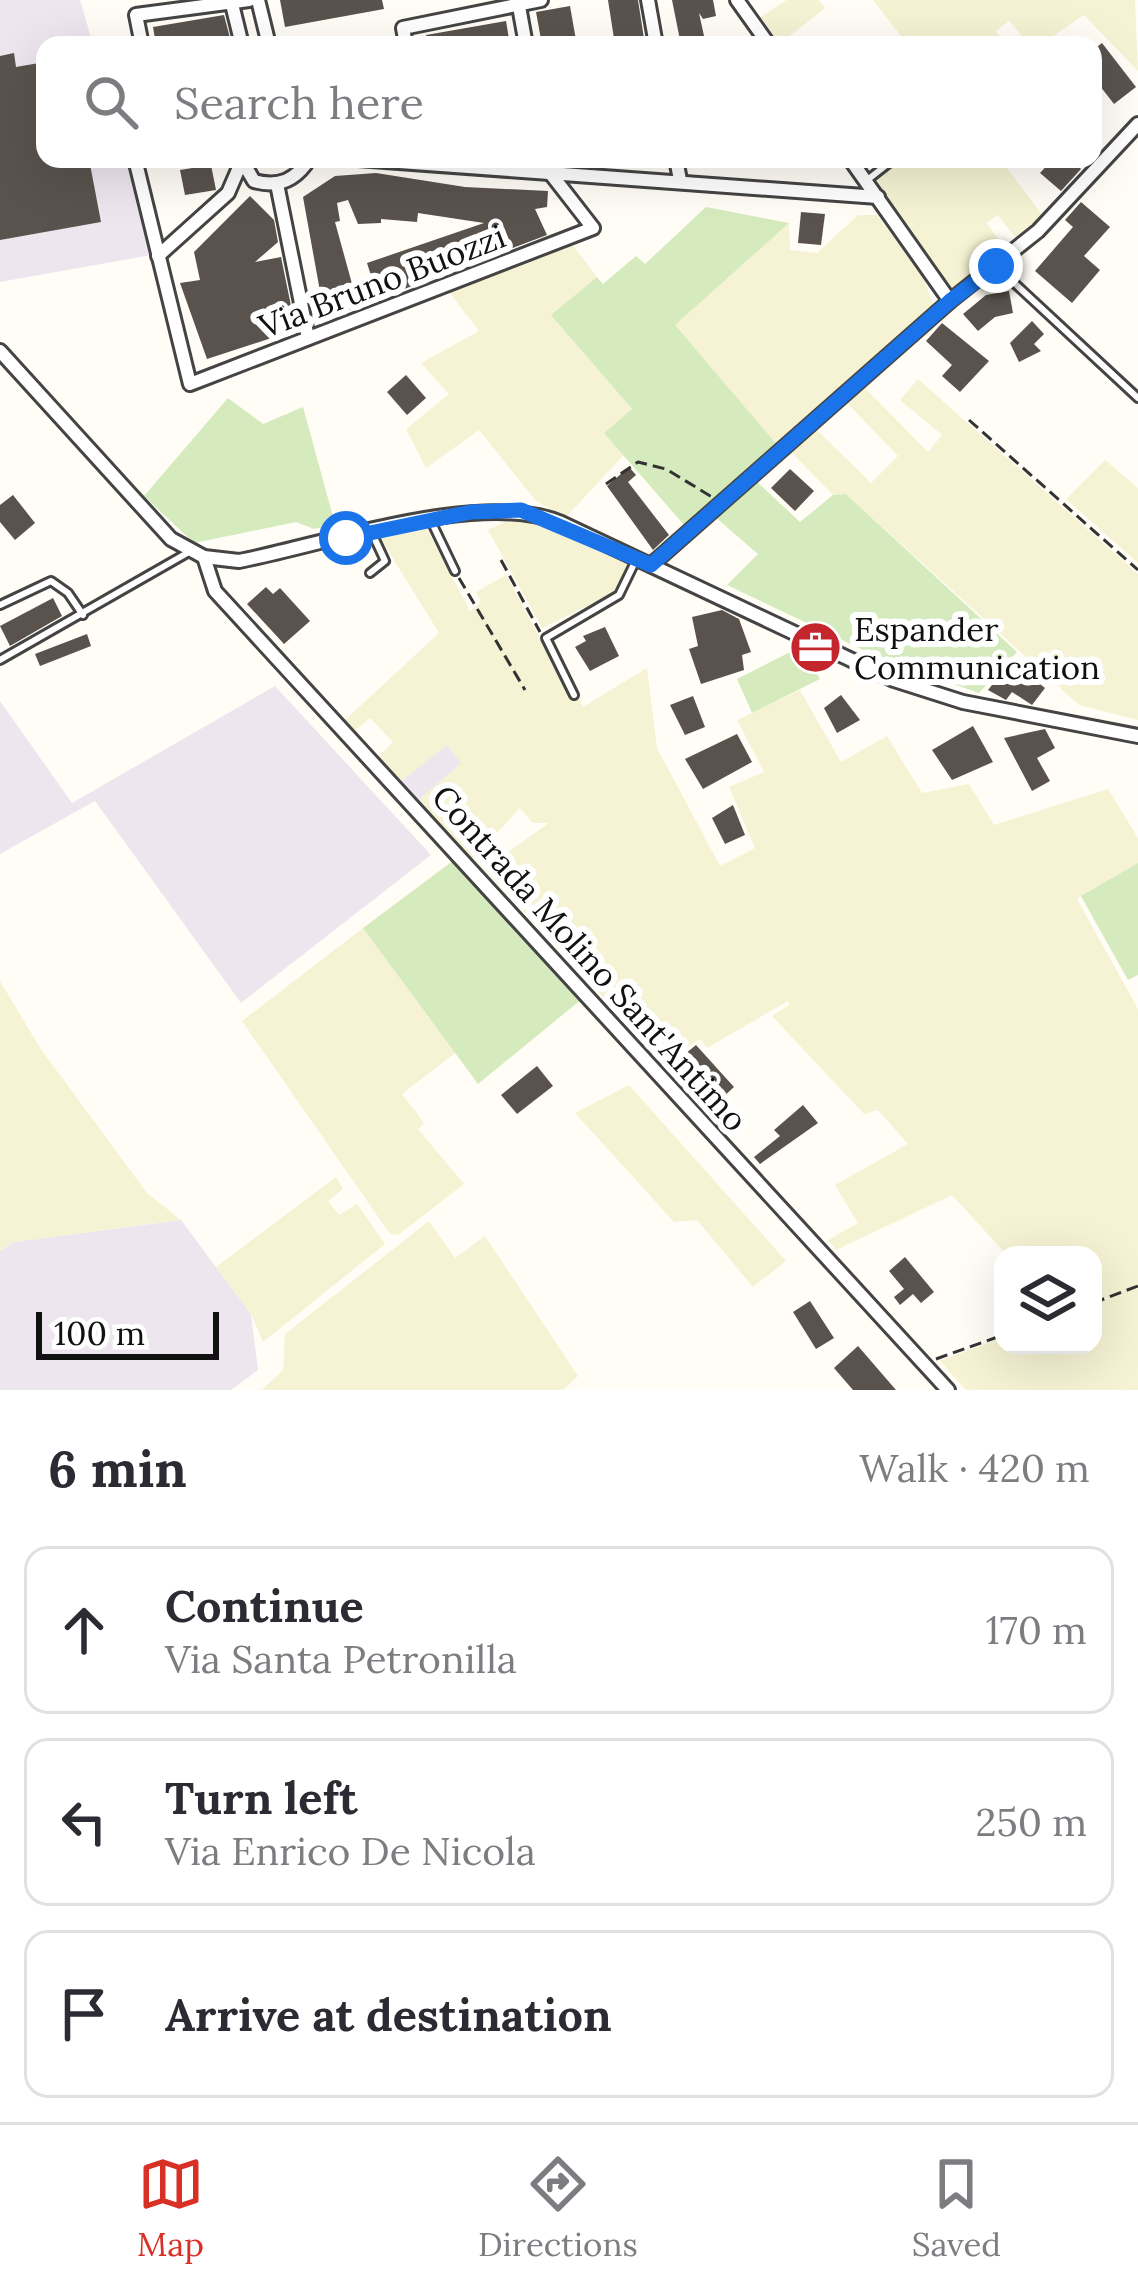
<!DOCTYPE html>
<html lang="en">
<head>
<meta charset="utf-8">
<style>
	body { margin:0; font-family:Lora,serif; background:#f7f7f7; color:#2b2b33 }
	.controls { position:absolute; right:36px; bottom:36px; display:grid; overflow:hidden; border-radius:24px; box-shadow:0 12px 48px #0002 }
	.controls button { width:108px; height:108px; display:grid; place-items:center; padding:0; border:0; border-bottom:3px solid #e1e1e2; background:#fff; color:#2b2b33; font:60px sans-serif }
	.scale { position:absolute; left:36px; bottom:30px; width:183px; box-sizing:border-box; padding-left:12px; border:6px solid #111; border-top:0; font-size:33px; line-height:42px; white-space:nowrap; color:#111; -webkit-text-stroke:9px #fff; paint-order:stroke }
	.stop { position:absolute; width:36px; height:36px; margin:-27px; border:9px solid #1a73e8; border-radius:50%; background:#fff }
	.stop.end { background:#1a73e8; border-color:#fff; box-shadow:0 3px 12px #0008 }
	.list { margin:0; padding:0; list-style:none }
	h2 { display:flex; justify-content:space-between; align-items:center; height:156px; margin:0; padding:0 48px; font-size:51px }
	h2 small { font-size:39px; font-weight:400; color:#7c7c81 }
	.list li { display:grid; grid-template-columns:78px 1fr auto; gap:36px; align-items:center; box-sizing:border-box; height:168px; margin:0 24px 24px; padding:0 24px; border:3px solid #e1e1e2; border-radius:24px }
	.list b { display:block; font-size:45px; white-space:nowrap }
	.list p { margin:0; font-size:39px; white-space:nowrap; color:#7c7c81 }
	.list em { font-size:39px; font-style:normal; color:#7c7c81 }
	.icon { flex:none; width:66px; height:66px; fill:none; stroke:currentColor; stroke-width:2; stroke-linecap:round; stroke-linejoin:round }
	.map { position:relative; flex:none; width:1138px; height:1390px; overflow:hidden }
	.search { position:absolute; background:#fff; box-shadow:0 12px 48px #0002; left:36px; right:36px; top:36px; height:132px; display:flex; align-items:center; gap:30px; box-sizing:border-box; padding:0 42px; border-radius:24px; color:#7c7c81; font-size:45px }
	.sheet { height:732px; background:#fff }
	nav { display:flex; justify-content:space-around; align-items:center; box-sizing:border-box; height:168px; border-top:3px solid #e1e1e2; background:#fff; font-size:33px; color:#7c7c81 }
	nav a { display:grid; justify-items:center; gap:6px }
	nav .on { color:#d93025 }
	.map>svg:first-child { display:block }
</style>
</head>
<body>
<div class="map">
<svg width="1138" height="1390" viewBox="0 0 1138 1390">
	<rect width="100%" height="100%" fill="#fffdf5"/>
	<g fill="#eee6ef">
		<polygon points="0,0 80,0 93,45 45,45 45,159 127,159 157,254 0,282"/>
		<polygon points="275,686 431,855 241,1003 95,801 0,854 0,701 72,803"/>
		<polygon points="446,744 462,763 418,801 400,782"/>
		<polygon points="181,1220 251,1314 258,1370 231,1390 0,1390 0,1251 13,1242"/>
	</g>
	<g fill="#f6f3d4">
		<polygon points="787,0 819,0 825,8 778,45 759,18"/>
		<polygon points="873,0 1135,0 1138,71 1084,15 1040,45 1030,45 1009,21 996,31 1006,45 908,45"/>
		<polygon points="903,159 1000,159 1044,217 1018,241 998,215 987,223 1005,249 950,292 873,184"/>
		<polygon points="858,215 877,215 922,275 934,306 779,447 674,325 789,223 790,250 817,253"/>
		<polygon points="572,244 597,277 551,315 633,410 604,433 624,455 565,518 535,500 479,430 426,468 406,429 449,394 421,363 479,331 449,292"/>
		<polygon points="918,379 1138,574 1138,720 1079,705 846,494 833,495 789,450 816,429 871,483 898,456 845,401 864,387 928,452 942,435 900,400"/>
		<polygon points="1105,460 1138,488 1138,563 1066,499"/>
		<polygon points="517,516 556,527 627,565 616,592 542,628 488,530"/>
		<polygon points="426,527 470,611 481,602 476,592 506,575 572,698 578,696 583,707 647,668 657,748 720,866 755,848 729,787 764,772 737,720 800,690 841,762 887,736 922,793 969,784 994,825 1108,789 1138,838 1138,863 1077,899 1138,1009 1138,1390 966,1390 940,1361 1003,1337 1003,1345 1093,1345 1093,1304 1112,1297 1093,1300 1093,1255 1007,1255 952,1195 836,1250 828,1240 858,1223 835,1185 908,1144 878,1110 864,1114 772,1016 789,1005 788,1001 707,1048 700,1039 664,1063 484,869 549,823 533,823 520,808 472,860 418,801 461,763 447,745 400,782 378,757 393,742 370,718 354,731 345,720 439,633 379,536"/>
		<polygon points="363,928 455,1053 402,1094 424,1123 418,1129 464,1184 398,1235 390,1234 242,1021"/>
		<polygon points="0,981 40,1048 147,1193 181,1220 13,1242 0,1251"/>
		<polygon points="629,1085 786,1261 753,1287 697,1220 674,1222 575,1113"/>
		<polygon points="336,1177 343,1189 328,1201 339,1215 357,1204 385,1244 263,1342 251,1314 216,1267"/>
		<polygon points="429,1221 455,1258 485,1236 578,1376 563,1390 262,1390 283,1370 285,1334"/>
	</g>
	<g fill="#d5ebbd">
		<polygon points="706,207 789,223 675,325 779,447 684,525 604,433 632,409 551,315 597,277 603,284 636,256 645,264"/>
		<polygon points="228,398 263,424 303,407 335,524 314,529 296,522 194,543 144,496"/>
		<polygon points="756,481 800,522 833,495 846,494 1017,652 979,693 884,660 727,585 758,554 714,516"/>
		<polygon points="796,649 806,653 820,679 752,713 737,679"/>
		<polygon points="458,857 582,999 478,1084 363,928"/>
		<polygon points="1138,863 1138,975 1128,980 1081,896"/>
	</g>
	<g fill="#5a524d" fill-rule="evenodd">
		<polygon points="280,0 382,0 384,9 285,27"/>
		<polygon points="608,0 638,0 645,45 615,45"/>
		<polygon points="672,0 713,0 716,16 703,19 699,13 706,45 681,45"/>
		<polygon points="570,6 576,40 542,45 536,12"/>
		<polygon points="224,15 230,38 156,45 153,27"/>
		<polygon points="506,21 510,45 427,45 426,35"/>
		<polygon points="1102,43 1136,87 1114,104 1093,77 1093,50"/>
		<polygon points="14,53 16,67 45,62 45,159 89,159 101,222 0,240 0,56"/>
		<polygon points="1053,159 1070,159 1081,169 1061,191 1040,173"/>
		<polygon points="211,165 216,190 185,195 180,170"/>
		<path d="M 376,173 L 465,187 L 548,191 L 547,207 L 535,209 L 547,235 L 325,319 L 303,197 L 335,176 ZM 348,200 L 358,224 L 381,223 L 381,219 L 417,222 L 418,213 L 484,223 L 367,263 L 375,288 L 354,291 L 335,222 L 340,221 L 337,203 Z"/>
		<polygon points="250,196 274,220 278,242 255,262 281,257 296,330 207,359 180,283 200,280 194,252"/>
		<polygon points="1081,202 1110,227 1084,256 1100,270 1072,303 1035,271 1073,227 1065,220"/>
		<polygon points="801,212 825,214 821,245 798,243"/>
		<polygon points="1009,291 1013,313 995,317 978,331 963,314 986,295"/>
		<polygon points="1032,321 1044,334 1034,344 1041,351 1019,362 1010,343"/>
		<polygon points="942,323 989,361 960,392 942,376 952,365 926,341"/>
		<polygon points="406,375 426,398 407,415 387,392"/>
		<polygon points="629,467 636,475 628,482 669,535 653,550 607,486"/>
		<polygon points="790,469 814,491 795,511 771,488"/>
		<polygon points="13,495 35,523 15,540 0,522 0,505"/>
		<polygon points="266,587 273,594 280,588 310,621 284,644 247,604"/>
		<polygon points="53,598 62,616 10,646 0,626"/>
		<polygon points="722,610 739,619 751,652 742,655 744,670 701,684 689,649 698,646 692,617"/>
		<polygon points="605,627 619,656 590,671 575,647 586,641 583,636"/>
		<polygon points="87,634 91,646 40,666 35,654"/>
		<polygon points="1011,661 1045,688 1032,705 1012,692 1006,700 988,690"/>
		<polygon points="841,695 860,720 837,733 824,708"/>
		<polygon points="693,696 705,727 685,735 670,705"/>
		<polygon points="973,726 993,762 952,780 932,750"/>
		<polygon points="1045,729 1055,748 1037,758 1050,781 1032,791 1004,738"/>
		<polygon points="737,734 752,762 703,789 685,759"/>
		<polygon points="733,805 745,835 725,844 712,818"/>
		<polygon points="696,1045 734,1087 723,1097 718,1091 708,1100 674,1063"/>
		<polygon points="537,1066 553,1086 517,1114 501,1095"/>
		<polygon points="803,1105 818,1123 760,1164 754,1157 780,1136 774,1130"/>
		<polygon points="905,1257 934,1292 921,1303 913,1294 900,1305 894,1297 904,1289 889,1271"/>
		<polygon points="810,1301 834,1338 816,1349 793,1312"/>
		<polygon points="858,1346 896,1390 853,1390 834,1368"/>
	</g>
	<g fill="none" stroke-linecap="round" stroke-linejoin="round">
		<defs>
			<g id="service">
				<polyline points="866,181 894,159"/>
				<polyline points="996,266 1138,398"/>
				<polyline points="431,521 455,571"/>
				<polyline points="370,573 385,561 372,533"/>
				<polyline points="0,605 51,581 68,593 83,615"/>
				<polyline points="0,660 189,552"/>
				<polyline points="574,695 546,638 619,595 636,560"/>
			</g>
			<g id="minor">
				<polyline points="231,0 242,45"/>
				<polyline points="258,0 269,45"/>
				<polyline points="648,0 656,45"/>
				<polyline points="737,0 769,45"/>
				<polyline points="518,1 526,45"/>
				<polyline points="142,45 136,15 249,0"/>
				<polyline points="406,45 403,28 541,0"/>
				<polyline points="135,159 190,384 593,228 551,174 549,159"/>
				<path d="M 241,159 L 254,181 C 279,188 296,180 309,159"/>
				<polyline points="358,159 878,197"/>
				<polyline points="676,159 680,180"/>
				<polyline points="850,159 950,301"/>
				<polyline points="277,184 308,338"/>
				<polyline points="158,256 228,193 241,163"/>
				<path d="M 0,351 L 171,539 L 204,557 L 239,561 C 327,544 478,490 559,522 L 894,680 L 963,702 L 1138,736"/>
				<polyline points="204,557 215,591 948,1390"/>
				<polyline points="651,565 950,301 1038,231 1138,124"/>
			</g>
		</defs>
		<use href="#service" stroke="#444" stroke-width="12"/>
		<use href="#minor" stroke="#444" stroke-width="18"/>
		<g stroke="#333" stroke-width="3" stroke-dasharray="12 6" stroke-linecap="butt">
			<polyline points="969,420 1138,570"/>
			<polyline points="606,484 638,462 666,469 712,497"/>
			<polyline points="501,560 540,632"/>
			<polyline points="459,578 525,690"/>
			<polyline points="1093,1303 1138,1286"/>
			<polyline points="936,1359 1003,1335"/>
		</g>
		<use href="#service" stroke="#fff" stroke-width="6"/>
		<use href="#minor" stroke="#fff" stroke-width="12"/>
	</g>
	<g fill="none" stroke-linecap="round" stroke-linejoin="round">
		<polyline stroke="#1a73e8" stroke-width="15" points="346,538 471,512 521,510 651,565 950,301 996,266"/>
	</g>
	<defs>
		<symbol id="office-disc" viewBox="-11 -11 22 22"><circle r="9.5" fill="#c4262e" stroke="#fff"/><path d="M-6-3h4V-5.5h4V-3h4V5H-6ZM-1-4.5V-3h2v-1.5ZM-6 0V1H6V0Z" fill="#fff"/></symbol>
	</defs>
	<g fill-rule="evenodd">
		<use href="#office-disc" x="786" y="618" width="59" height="59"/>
	</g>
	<g text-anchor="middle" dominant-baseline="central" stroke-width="12" stroke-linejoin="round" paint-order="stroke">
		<g font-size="33" fill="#111" stroke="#fff">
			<text transform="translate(382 281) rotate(-21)">Via Bruno Buozzi</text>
			<text transform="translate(590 958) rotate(48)">Contrada Molino Sant'Antimo</text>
		</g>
		<g font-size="33" fill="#111" stroke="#fff" text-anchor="start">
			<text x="854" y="629">Espander<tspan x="854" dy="38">Communication</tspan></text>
		</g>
	</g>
</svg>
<div class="controls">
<button><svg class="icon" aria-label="layers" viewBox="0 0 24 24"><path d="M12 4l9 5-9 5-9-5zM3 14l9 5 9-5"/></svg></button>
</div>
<div class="scale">100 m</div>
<div class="stop" style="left:346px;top:538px"></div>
<div class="stop end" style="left:996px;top:266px"></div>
<div class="search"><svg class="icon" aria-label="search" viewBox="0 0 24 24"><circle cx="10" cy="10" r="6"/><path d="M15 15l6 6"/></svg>Search here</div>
</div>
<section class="sheet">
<h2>6 min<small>Walk · 420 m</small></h2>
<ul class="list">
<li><svg class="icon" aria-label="ahead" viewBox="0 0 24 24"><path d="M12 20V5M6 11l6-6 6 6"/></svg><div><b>Continue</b><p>Via Santa Petronilla</p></div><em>170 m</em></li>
<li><svg class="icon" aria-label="left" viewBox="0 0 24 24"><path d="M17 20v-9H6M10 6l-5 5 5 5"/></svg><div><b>Turn left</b><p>Via Enrico De Nicola</p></div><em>250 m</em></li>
<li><svg class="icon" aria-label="arrive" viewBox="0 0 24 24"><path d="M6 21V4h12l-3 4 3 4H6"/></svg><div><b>Arrive at destination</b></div></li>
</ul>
</section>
<nav>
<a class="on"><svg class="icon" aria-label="map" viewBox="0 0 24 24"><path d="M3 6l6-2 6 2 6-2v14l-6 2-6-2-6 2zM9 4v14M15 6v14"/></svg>Map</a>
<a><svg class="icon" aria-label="directions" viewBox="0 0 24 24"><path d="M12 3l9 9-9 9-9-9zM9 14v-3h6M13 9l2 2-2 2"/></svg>Directions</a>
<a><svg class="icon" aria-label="saved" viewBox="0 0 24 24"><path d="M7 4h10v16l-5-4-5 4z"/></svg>Saved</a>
</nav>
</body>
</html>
